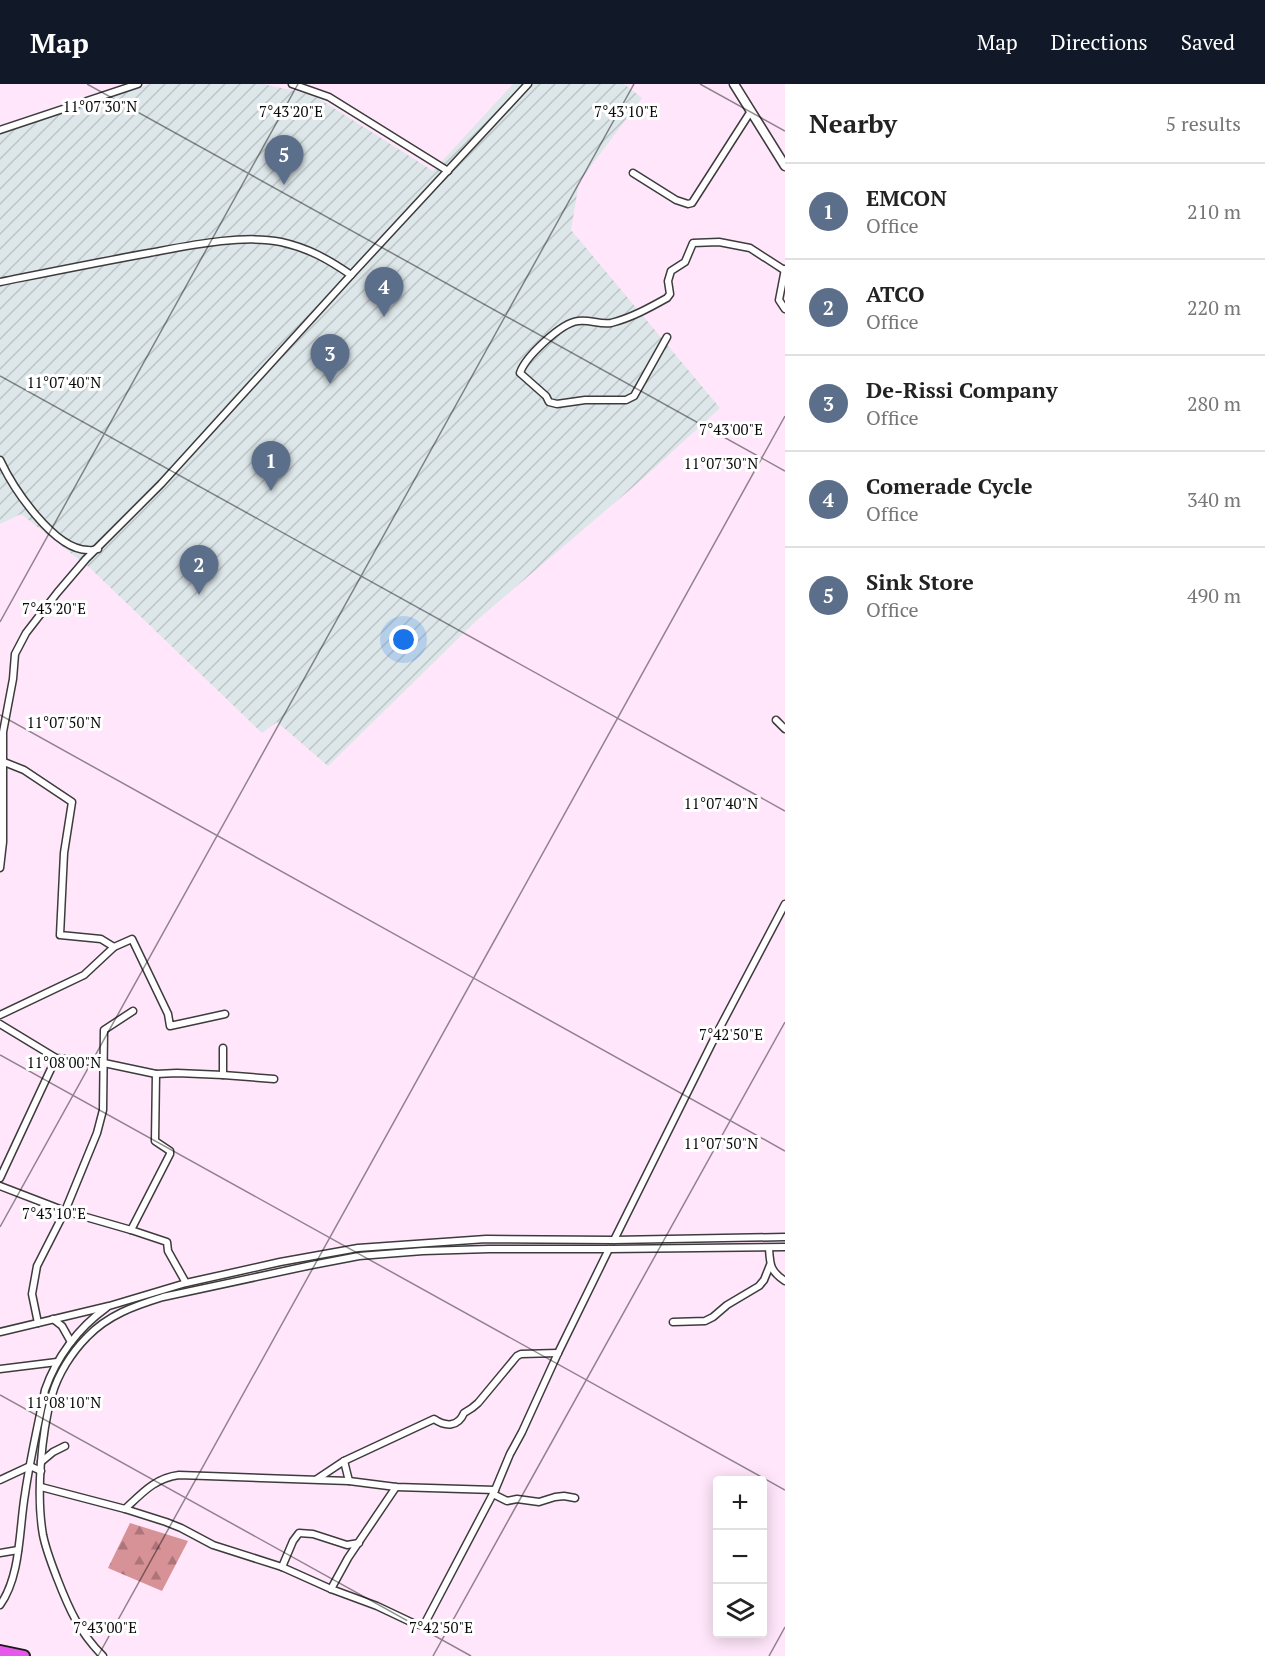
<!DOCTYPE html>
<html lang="en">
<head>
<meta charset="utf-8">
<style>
	body { margin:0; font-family:"PT Serif",serif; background:#f6f6f6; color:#222 }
	.controls { position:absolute; right:18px; bottom:18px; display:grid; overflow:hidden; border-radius:6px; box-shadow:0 3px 15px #0003 }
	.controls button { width:54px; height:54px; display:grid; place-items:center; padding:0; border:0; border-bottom:2px solid #e0e0e0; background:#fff; color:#222; font:30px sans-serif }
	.you { position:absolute; left:404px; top:556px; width:21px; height:21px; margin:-15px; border:4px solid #fff; border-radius:50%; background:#1a73e8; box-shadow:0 0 0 9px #1a73e833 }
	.badge { display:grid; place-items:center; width:39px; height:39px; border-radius:50%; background:#111827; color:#fff; font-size:20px; font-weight:700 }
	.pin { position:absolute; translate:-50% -50px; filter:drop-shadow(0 2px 3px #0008) }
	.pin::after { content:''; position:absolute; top:32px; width:21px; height:18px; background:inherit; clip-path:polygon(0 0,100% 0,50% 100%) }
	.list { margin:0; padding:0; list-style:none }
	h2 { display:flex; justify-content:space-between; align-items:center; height:78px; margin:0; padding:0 24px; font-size:26px }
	h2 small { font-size:20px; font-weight:400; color:#767676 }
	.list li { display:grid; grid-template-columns:39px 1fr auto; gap:18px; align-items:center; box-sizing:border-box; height:96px; padding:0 24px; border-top:2px solid #e0e0e0 }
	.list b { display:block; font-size:22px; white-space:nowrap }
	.list p { margin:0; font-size:20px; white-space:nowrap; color:#767676 }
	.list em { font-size:20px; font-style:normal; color:#767676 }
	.icon { flex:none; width:33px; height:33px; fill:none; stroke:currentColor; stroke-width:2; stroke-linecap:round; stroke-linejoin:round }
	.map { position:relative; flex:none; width:785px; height:1572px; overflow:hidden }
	header { display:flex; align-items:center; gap:36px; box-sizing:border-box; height:84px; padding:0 30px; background:#111827; color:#fff }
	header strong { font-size:28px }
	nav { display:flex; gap:33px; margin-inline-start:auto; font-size:21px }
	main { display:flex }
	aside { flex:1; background:#fff }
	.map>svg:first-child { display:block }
</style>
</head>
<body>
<header>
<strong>Map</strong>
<nav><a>Map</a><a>Directions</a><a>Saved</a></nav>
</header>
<main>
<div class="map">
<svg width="785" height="1572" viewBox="0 0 785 1572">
	<defs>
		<pattern id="industrial-furrows" width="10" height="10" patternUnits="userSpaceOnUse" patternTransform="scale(1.5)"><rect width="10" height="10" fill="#dde6e9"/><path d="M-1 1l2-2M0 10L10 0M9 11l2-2" fill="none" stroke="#bcc4c6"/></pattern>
		<pattern id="forest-firs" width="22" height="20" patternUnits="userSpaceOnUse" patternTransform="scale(1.5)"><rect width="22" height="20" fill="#d79297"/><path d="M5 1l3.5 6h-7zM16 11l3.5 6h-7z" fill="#ad7579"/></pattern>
	</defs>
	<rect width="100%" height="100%" fill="#ffe6fa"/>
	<polygon fill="url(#industrial-furrows)" points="150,0 263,0 313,11 433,87 513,0 624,0 642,14 579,98 571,146 720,324 639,398 477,536 328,682 277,638 262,649 90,484 21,430 0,440 0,50"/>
	<polygon fill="url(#forest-firs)" points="130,1439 188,1457 162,1507 108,1484"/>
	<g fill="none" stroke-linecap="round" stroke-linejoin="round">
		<defs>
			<g id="minor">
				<polyline points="292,0 329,13 448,87"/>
				<polyline points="0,46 138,0"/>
				<polyline points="633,89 676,116 688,120 692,119 751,27"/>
				<polyline points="785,185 779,216 785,225"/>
				<path d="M 0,198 C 50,188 99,178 149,169 C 187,162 242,150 281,158 C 308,164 328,175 351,191"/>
				<path d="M 667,253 L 634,312 L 626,316 L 585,316 L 557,320 L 549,318 L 546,312 L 520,289 C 525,273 561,239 578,237 C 589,235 600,241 611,239 C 631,234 649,224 667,214 L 670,210 L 668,197 L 671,187 L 685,178 L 693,159 L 719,158 L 750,164 L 784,186"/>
				<path d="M 0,376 C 13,404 54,466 88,466 C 92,467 95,465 98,465"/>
				<polyline points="776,636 785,645"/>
				<polyline points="4,678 24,686 72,718 64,769 60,851 101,855 114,863"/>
				<polyline points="0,784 3,758 3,648 13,595 15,570 26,549 57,509 86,475 161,400 351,191 528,0"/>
				<polyline points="0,931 84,891 114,863 132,855 168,930 170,942 225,930"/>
				<polyline points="0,940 56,974 104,979 156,990 177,989 223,991 274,995"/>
				<polyline points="223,991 223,964"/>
				<polyline points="0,1094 56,974"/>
				<polyline points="0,1102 65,1127 131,1146 167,1158 168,1167 186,1199"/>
				<polyline points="131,1146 170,1070 170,1067 155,1057 156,990"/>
				<polyline points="614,1156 717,949 785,820"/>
				<path d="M 769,1164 C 770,1181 770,1187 785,1197"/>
				<polyline points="53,1235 62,1242 71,1258"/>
				<polyline points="673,1238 705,1237 713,1233 727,1221 759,1202 764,1196 770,1181"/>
				<polyline points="38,1239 32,1210 37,1182 65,1127 97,1049 103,1026 104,946 133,927"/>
				<polyline points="0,1248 109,1222 186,1199 280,1178 358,1164 486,1155 614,1156 785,1153"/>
				<polyline points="0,1285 57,1278"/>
				<polyline points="344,1377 349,1397"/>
				<polyline points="41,1378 53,1368 65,1362"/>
				<path d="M 317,1395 L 344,1377 L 434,1335 C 446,1343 458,1343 464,1329 L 472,1324 L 478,1319 L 517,1272 L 521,1270 L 558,1269"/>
				<polyline points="0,1396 30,1382 41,1387"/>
				<polyline points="41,1403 125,1425 166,1438 181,1444 213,1461 282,1483 331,1505 377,1522 415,1540 421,1541 426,1537 495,1406 510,1370 522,1348 558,1269 609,1165"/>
				<polyline points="493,1410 507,1417 517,1415 539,1418 555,1413 564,1412 575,1414"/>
				<path d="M 125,1425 C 142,1409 155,1394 179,1391 L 349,1397 L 396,1403 L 495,1406"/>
				<polyline points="0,1469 18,1466"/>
				<polyline points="282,1483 293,1457 299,1449 313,1450 347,1461 359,1459"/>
				<polyline points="331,1505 348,1474 396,1403"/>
				<path d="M 0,1521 C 21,1492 19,1445 25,1410 C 30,1375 38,1341 45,1306 C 56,1274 78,1244 106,1224"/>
				<path d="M 103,1572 C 79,1548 69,1525 57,1494 C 52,1481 46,1466 43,1451 C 36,1411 41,1350 52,1311 C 58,1290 72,1268 87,1253 C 108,1231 134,1222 163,1213 L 312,1181 L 359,1172 L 423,1167 L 489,1165 L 609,1165 L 785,1163"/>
			</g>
			<polyline id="tertiary" points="734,0 785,82"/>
			<polyline id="trunk" points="0,1567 24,1572"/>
		</defs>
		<use href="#minor" stroke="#3c3c3c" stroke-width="9"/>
		<use href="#tertiary" stroke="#3c3c3c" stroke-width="11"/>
		<use href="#trunk" stroke="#1a1a1a" stroke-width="14"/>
		<use href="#minor" stroke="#fff" stroke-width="6"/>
		<use href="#tertiary" stroke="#fff" stroke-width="8"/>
		<use href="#trunk" stroke="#e658ea" stroke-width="10"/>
	</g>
	<path fill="none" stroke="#090909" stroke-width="1.5" stroke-opacity="0.45" d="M 87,0 L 785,387M 700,0 L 785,47M 0,292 L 785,727M 0,538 L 298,0M 0,631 L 785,1067M 0,971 L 785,1406M 0,1143 L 634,0M 0,1311 L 471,1572M 98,1572 L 785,332M 433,1572 L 785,938M 769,1572 L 785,1543"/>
	<g font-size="15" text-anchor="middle" fill="#090909" stroke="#fff" stroke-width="6" stroke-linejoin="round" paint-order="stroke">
		<text x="100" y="28">11°07'30"N</text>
		<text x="291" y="33">7°43'20"E</text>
		<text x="626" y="33">7°43'10"E</text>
		<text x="64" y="304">11°07'40"N</text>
		<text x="731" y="351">7°43'00"E</text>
		<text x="721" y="385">11°07'30"N</text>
		<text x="54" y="530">7°43'20"E</text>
		<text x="64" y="644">11°07'50"N</text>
		<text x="721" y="725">11°07'40"N</text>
		<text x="731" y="956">7°42'50"E</text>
		<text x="64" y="984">11°08'00"N</text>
		<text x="721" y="1065">11°07'50"N</text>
		<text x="54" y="1135">7°43'10"E</text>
		<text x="64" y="1324">11°08'10"N</text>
		<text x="105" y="1549">7°43'00"E</text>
		<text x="441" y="1549">7°42'50"E</text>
	</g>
</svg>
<div class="controls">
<button>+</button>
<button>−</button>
<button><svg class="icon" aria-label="layers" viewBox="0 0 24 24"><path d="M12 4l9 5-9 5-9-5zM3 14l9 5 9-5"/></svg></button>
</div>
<div class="you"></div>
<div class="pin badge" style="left:271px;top:407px;background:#5c6f8a">1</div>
<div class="pin badge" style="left:199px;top:511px;background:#5c6f8a">2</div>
<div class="pin badge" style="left:330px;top:300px;background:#5c6f8a">3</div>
<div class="pin badge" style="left:384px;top:233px;background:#5c6f8a">4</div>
<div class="pin badge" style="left:284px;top:101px;background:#5c6f8a">5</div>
</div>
<aside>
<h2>Nearby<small>5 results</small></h2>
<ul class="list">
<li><span class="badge" style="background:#5c6f8a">1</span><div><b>EMCON</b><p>Office</p></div><em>210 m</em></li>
<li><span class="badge" style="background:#5c6f8a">2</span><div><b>ATCO</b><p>Office</p></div><em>220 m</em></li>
<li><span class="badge" style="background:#5c6f8a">3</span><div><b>De-Rissi Company</b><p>Office</p></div><em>280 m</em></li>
<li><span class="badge" style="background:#5c6f8a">4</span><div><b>Comerade Cycle</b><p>Office</p></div><em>340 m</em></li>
<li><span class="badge" style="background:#5c6f8a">5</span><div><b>Sink Store</b><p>Office</p></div><em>490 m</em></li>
</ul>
</aside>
</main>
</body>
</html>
